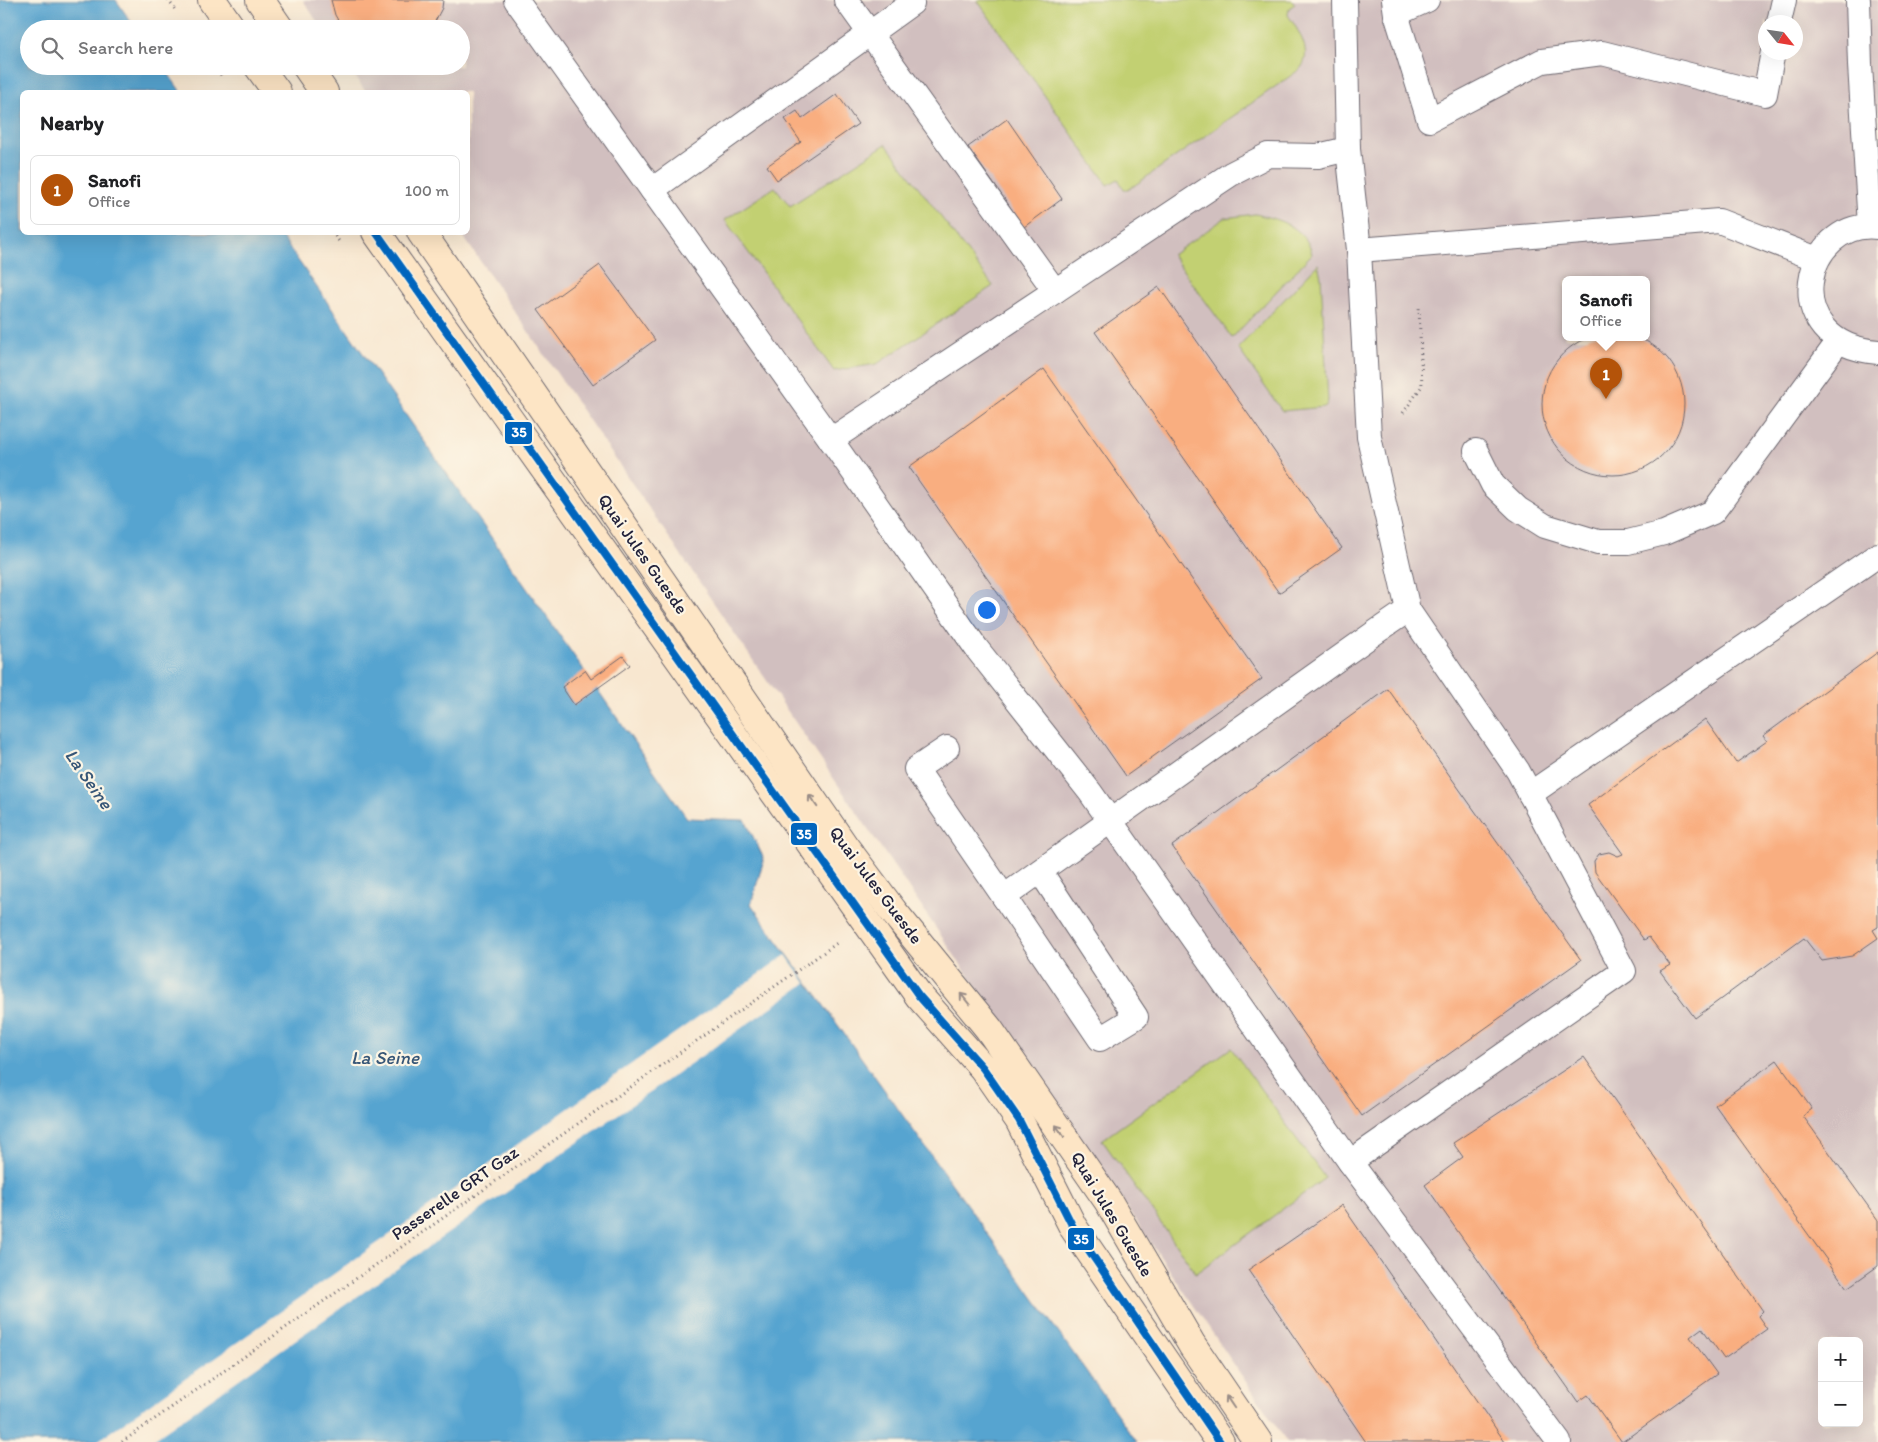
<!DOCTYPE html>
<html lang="en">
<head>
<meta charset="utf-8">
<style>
	body { margin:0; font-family:Itim,sans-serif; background:#f2f2f2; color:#202124 }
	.controls { position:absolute; right:15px; bottom:15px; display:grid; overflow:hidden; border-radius:8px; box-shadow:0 5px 20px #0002 }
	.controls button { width:45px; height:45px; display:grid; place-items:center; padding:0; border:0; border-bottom:1px solid #e0e0e0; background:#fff; color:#202124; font:25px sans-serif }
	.compass { position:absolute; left:1758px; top:15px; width:45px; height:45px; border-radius:50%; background:#fff; box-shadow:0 5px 20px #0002; rotate:120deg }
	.you { position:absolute; left:986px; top:609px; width:18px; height:18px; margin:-12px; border:4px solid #fff; border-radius:50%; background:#1a73e8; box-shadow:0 0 0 8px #1a73e833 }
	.badge { display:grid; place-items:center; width:32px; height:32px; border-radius:50%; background:#b45309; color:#fff; font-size:16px; font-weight:700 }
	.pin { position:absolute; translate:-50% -41px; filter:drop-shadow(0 1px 2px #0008) }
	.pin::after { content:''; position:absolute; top:26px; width:18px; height:15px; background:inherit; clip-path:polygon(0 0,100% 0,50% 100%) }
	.popup { position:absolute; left:1562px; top:276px; width:88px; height:65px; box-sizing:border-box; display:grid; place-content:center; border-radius:8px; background:#fff; filter:drop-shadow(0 1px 4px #0005); font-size:16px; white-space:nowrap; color:#757577 }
	.popup b { font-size:19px; color:#202124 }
	.popup::after { content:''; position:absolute; left:50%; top:100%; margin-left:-10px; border:10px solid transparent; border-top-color:#fff }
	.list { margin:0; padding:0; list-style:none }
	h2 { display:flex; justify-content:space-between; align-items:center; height:65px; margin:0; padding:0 20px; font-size:21px }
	h2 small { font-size:16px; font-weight:400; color:#757577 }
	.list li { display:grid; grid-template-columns:32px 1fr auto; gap:15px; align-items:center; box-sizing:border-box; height:70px; margin:0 10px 10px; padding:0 10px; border:1px solid #e0e0e0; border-radius:8px }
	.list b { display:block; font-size:19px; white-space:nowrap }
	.list p { margin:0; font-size:16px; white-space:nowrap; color:#757577 }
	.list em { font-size:16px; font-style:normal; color:#757577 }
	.icon { flex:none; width:28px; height:28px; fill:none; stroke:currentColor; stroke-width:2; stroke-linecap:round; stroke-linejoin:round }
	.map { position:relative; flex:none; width:1878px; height:1442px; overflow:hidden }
	.search { position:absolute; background:#fff; box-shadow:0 5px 20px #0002; left:20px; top:20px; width:450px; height:55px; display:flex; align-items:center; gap:12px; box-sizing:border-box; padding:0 18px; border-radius:28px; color:#757577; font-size:19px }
	.panel { position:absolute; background:#fff; box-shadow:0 5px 20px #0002; left:20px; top:90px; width:450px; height:145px; border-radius:8px }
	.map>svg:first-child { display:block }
</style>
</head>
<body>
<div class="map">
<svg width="1878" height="1442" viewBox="0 0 1878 1442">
	<rect width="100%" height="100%" fill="#fcf5e5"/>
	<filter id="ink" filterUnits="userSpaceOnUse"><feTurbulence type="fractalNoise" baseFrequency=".02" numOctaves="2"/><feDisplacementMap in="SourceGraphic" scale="10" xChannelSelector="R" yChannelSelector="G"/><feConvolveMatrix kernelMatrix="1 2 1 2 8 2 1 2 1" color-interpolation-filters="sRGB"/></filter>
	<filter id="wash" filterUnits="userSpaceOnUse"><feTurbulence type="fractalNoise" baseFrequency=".0096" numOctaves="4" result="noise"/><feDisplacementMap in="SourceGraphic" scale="20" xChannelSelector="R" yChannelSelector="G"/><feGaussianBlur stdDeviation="1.12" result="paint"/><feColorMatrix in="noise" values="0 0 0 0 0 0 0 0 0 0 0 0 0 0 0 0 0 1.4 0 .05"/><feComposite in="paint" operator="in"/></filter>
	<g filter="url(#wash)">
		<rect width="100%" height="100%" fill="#f8e7d0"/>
		<path fill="#d1bfbf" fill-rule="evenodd" d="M 303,0 L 1878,0 L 1878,1442 L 1287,1442 L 461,233 L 468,232 L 468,92 L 366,92 L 348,66 L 461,66 L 461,29 L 322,29 ZM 1766,22 L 1796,22 L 1796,52 L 1766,52 ZM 1566,280 L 1646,280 L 1646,338 L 1566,338 ZM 1822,1341 L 1859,1341 L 1859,1423 L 1822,1423 Z"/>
		<g fill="#c2d072" stroke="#727956">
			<path d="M 977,0 L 1292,0 L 1295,4 L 1289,8 L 1288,15 C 1298,30 1315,54 1299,70 L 1128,190 L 1124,189 L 1118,179 L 1108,185 Z"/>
			<polygon points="886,144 993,286 877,364 834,371 725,220 775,187 790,206"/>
			<path d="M 1255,214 C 1279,219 1306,227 1312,254 L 1232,338 L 1172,255 L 1225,218 Z"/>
			<polygon points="1318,264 1321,277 1328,401 1325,407 1282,411 1238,348"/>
			<polygon points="1231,1048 1325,1178 1196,1273 1102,1140"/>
		</g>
		<polygon fill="#56a4d0" stroke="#3c6386" points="0,0 116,0 136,29 29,29 29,66 163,66 181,92 22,92 22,232 279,233 687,818 745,820 764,859 751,904 1137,1442 3,1442 0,1440"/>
		<polygon fill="#f8e7d0" points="786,955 806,983 149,1442 96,1442"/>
		<g id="blocks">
			<g fill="#f9ae80">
				<polygon points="331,0 443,0 442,8 431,29 343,29 335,15"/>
				<polygon points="837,94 858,124 777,180 767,166 801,142 785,119 797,111 802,119"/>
				<polygon points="1007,119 1062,199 1024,227 968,147"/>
				<polygon points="600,265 655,340 593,385 538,310"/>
				<polygon points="1159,287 1342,548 1279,593 1095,332"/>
				<circle cx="1613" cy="404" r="71"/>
				<polygon points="1044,369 1262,679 1126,776 909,467"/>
				<polygon points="1878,652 1878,927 1873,930 1878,938 1852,956 1822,961 1804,938 1695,1018 1660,971 1670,965 1649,937 1644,940 1595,872 1594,861 1599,854 1609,852 1618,856 1623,854 1588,805 1705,719 1736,763 1767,741 1763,736"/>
				<polygon points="623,656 630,665 574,705 562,687 585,670 591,679"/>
				<polygon points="1388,689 1581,960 1362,1116 1172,846"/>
				<polygon points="1584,1057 1763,1311 1758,1316 1767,1329 1724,1359 1702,1328 1690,1337 1717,1374 1622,1442 1588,1395 1578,1402 1425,1185 1463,1157 1453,1143"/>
				<polygon points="1777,1060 1812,1109 1803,1116 1878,1220 1878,1266 1847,1288 1715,1105"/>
				<polygon points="1342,1205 1505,1442 1366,1442 1248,1270"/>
			</g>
		</g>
	</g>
	<g filter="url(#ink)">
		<use href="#blocks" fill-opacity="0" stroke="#6d676f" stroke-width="1"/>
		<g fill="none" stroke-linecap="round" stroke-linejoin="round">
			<defs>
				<g id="lane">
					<polyline points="516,0 831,440 977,649 1090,792 1350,1162 1559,1442"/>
					<polyline points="846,0 1055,291"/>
					<polyline points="1345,0 1348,149 1359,250 1369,437 1408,610 1518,771 1624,971 1350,1162"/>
					<polyline points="1394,0 1396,14 1429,120 1542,61 1602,53 1765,94 1773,52"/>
					<polyline points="1858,0 1860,65 1870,226"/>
					<polyline points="1396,14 1427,0"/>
					<polyline points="1779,22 1784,0"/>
					<polyline points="652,190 912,3"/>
					<path d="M 1878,227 C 1803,217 1774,344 1878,352"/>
					<polyline points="1359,250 1719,221 1817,259"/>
					<polyline points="831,440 1231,174 1268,155 1318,156 1348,149"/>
					<polyline points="1476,451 1493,485 1518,509 1545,526 1598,542 1628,542 1664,533 1713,512 1838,342"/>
					<polyline points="947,748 916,769 1004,897"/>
					<polyline points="1530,794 1878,555"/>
					<polyline points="1040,871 1136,1017 1100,1039 1004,897 1040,871 1373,634 1408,610"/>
				</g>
				<g id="secondary">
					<polyline points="212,0 232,29"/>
					<polyline points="260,0 280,29"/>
					<polyline points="258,66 277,92"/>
					<polyline points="306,66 324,92"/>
					<polyline points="376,232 919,996 983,1068 1019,1120 1073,1227 1220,1442"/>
					<polyline points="421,232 845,847 893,911 989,1029 1108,1201 1192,1345 1258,1442"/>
				</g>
			</defs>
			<use href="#lane" stroke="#6d676f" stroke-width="26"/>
			<use href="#secondary" stroke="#6d676f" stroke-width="30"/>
			<g stroke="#6d676f" stroke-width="3" stroke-dasharray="1 4" stroke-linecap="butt">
				<polyline points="168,0 177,12"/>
				<polyline points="215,66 223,78"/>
				<polyline points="332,232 341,244"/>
				<polyline points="1403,413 1422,386 1419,307"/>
				<polyline points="122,1442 837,943"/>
			</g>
			<use href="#lane" stroke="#fff" stroke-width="24"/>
			<use href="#secondary" stroke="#fde5c5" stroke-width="28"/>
			<defs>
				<polyline id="bus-1" points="376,232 919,996 983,1068 1019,1120 1073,1227 1220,1442"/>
			</defs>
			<use href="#bus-1" stroke="#fcf5e5" stroke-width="11"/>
			<use href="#bus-1" stroke="#0065bd" stroke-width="8"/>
		</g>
		<defs><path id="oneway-shaft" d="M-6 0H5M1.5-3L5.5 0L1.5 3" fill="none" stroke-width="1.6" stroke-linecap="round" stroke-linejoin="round" transform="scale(1.25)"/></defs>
		<g stroke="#9a8d87">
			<use href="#oneway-shaft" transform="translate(813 801) rotate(-125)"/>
			<use href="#oneway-shaft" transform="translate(965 999) rotate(-129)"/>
			<use href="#oneway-shaft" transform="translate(1060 1131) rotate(-125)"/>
			<use href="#oneway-shaft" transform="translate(1230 1402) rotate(-124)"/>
		</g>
	</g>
	<g text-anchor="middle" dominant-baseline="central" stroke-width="4.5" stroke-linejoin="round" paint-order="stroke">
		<g font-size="18" fill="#22223b" stroke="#fcf5e5">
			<text transform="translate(643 554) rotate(55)">Quai Jules Guesde</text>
			<text transform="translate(876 885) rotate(53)">Quai Jules Guesde</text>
			<text transform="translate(455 1193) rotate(-35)">Passerelle GRT Gaz</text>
			<text transform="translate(1112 1214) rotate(59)">Quai Jules Guesde</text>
		</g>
		<g font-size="19" font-style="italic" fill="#375677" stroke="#fcf5e5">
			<text transform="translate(89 779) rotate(55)">La Seine</text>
			<text x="385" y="1057">La Seine</text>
		</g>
	</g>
	<g stroke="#fcf5e5" stroke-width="2">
		<rect x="504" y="421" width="29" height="24" rx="5" fill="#0065bd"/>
		<rect x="790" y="822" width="28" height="24" rx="5" fill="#0065bd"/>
		<rect x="1067" y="1227" width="28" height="24" rx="5" fill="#0065bd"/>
	</g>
	<g font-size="14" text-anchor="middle" font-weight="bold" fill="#fff">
		<text x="519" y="437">35</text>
		<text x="804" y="839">35</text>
		<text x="1081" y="1244">35</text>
	</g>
</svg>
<div class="controls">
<button>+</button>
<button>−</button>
</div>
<svg class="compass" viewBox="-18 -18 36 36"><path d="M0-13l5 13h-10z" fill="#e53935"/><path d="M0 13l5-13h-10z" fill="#757577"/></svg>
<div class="you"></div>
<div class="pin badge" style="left:1606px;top:399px">1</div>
<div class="popup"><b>Sanofi</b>Office</div>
<div class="search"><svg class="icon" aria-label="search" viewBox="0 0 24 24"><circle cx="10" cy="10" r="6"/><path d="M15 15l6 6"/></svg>Search here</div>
<section class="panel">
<h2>Nearby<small></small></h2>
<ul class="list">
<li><span class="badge">1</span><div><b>Sanofi</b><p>Office</p></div><em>100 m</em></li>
</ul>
</section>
</div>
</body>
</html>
